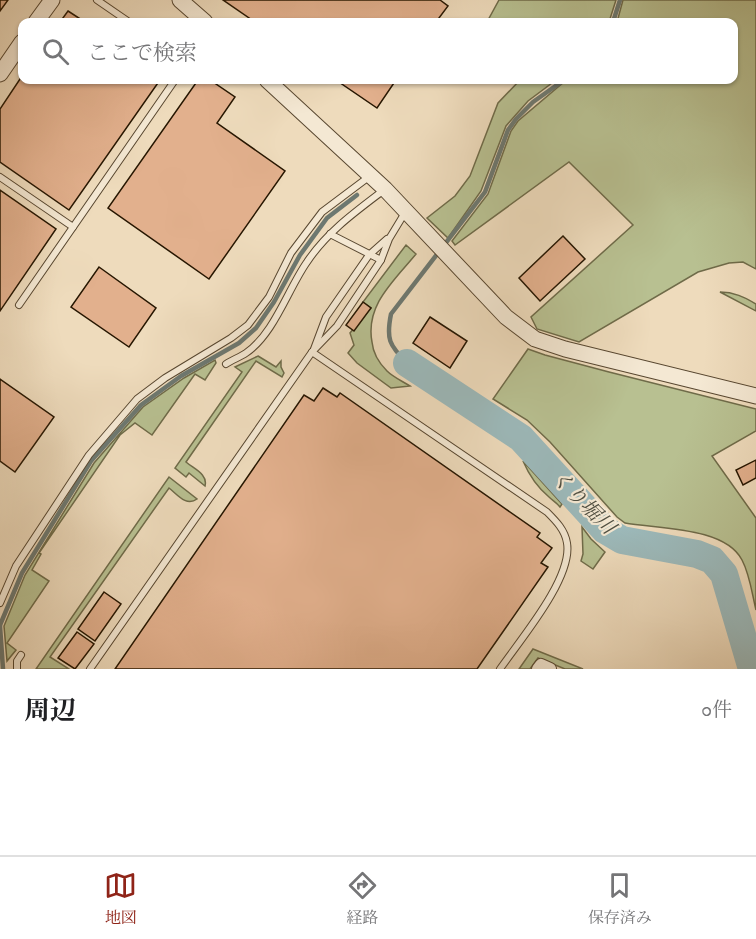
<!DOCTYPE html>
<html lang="ja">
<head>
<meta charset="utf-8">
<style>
	body { margin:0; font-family:"IM FELL DW Pica","Noto Serif JP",serif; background:#f6f6f6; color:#202124 }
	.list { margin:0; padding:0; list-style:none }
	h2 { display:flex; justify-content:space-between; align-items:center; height:78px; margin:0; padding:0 24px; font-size:26px }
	h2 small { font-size:20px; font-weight:400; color:#757577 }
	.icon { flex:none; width:33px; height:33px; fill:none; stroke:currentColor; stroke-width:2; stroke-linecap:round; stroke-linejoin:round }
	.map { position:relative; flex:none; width:756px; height:669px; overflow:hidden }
	.search { position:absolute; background:#fff; box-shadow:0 2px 4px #0004; left:18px; right:18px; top:18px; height:66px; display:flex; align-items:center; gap:15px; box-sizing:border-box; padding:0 21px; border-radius:12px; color:#757577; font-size:22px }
	.sheet { height:186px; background:#fff }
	nav { display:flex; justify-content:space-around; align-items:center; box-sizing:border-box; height:84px; border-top:2px solid #e0e0e0; background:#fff; font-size:16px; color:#757577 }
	nav a { display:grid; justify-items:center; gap:3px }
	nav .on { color:#8f2418 }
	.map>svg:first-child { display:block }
</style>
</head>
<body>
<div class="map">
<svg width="756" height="669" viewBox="0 0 756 669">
	<rect width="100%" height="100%" fill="#eedbbc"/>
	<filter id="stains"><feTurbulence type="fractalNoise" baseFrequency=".00333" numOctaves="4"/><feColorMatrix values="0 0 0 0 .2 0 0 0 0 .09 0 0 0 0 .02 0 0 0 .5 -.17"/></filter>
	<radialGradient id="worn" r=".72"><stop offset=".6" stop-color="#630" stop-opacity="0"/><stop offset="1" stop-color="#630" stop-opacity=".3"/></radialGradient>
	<g fill="#b8c091" stroke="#6f6b49" stroke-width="1.5">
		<polygon points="499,0 616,0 609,22 487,22"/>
		<polygon points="623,0 756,0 756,269 743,262 729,263 698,272 579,342 537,329 531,317 633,225 569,162 455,245 452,241 488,194 511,131 518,121 564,82 569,80 734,80 734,22 617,22"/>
		<polygon points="520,80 556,80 528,101 506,126 481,191 448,238 427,218 455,196 470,176 498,103"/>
		<path d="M 406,245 L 416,254 C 394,281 365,305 372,342 C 373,353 379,363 387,371 C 393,377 402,381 410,386 L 391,388 L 357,363 L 348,353 L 354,345 L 350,333 L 371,308 L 363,302 Z"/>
		<path d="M 720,292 C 734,292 744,297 756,304 L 756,311 Z"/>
		<path d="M 528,349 L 545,355 L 609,372 L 756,409 L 756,431 L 712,456 L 756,518 L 756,610 C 752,594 750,575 742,560 C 725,527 659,529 625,523 L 617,517 L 550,442 L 527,420 L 493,399 Z"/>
		<path d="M 258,356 L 276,367 L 281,361 L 281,367 L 284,373 L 282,377 L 256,361 L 186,462 C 194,469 208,474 205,486 L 189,473 L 186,477 L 175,468 L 242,372 L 235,367 Z"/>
		<polygon points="215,360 216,363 205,380 195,374 152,435 135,423 120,435 39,553 41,554 32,570 49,581 7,643 16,650 7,661 4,626 25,575 94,463 143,407 184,378"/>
		<path d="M 523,461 L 562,504 L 560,507 C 556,502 553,501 549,497 C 537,487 529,475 523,461 Z"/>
		<path d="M 169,477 L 197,499 C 186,507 177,494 169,488 L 50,657 L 69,669 L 36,669 Z"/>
		<polygon points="582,527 591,539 605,552 593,569 581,561 583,554"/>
		<polygon points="533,649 583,669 565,669 538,658 530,669 519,669"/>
	</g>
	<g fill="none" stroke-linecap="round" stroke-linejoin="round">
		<g stroke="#6d7870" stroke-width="4.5">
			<polyline points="613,22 620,0"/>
			<path d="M 407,363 C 389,345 386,339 391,314 L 485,192 L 508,130 L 516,119 L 533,102 L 564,80"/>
			<polyline points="0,625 22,573 91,461 141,405 181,376 239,343 256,328 274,302 300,255 327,218 357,195"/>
			<polyline points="0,626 3,669"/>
		</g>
		<polyline stroke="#9cb9ba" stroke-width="28" points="407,363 521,438 605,530 622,540 697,554 712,560 724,574 752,669"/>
	</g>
	<g fill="#e2b08d" stroke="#261601" stroke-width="1.5">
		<polygon points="0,0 8,0 0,11"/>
		<polygon points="223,0 440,0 448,6 436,22 255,22"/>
		<polygon points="68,11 85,22 60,22"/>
		<polygon points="22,76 22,80 160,80 69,210 0,162 0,109"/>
		<polygon points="198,80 210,80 235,97 217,123 285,171 209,279 108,208"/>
		<polygon points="336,80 396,80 377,108"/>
		<polygon points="0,190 56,229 0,311"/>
		<polygon points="563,236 585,259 540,301 519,278"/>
		<polygon points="99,267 156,308 129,347 71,307"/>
		<polygon points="363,302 371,308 354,331 346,325"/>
		<polygon points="430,317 467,341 450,368 413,343"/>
		<polygon points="0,379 54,417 15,472 0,461"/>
		<polygon points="323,388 337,397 340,393 540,533 537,537 552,548 541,563 548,567 477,669 115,669 304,395 314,401"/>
		<polygon points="756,460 756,478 743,485 736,470"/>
		<polygon points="104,592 121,604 95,641 78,629"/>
		<polygon points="77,632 94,644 75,669 58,658"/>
	</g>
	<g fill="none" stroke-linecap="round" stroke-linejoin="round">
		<defs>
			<g id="service">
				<polyline points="97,0 129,22"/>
				<polyline points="0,177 73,227"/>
				<polyline points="330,234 381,260"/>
				<polyline points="19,305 175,80"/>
				<polyline points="314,349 326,317 369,255 387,239"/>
				<path d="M 312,352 L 547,512 C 556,521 565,530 567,543 C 573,578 520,640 500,669"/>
				<path d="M 226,364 C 232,360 240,357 246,353 C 274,334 288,289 307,262 C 327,232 355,212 384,190"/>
				<polyline points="0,603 16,566 89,455 137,399 165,378 231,338 248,325 269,297 291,253 322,212 370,176"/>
				<polyline points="17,669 17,661 21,655"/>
				<polyline points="90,669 312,352 337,326 381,260 389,239 406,211"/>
			</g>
			<polyline id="minor" points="538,669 541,665 550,669"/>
			<g id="tertiary">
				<polyline points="180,0 205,22"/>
				<polyline points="36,22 52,0"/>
				<polyline points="0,74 22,42"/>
				<polyline points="267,80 385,189 506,317 535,339 565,349 756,396"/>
			</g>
		</defs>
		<use href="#service" stroke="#584730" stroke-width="8"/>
		<use href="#minor" stroke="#584730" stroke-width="14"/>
		<use href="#tertiary" stroke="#584730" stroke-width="17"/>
		<use href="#service" stroke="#f4e8d3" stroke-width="6"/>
		<use href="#minor" stroke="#f4e8d3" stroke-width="12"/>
		<use href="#tertiary" stroke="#f4e8d3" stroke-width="15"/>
	</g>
	<g text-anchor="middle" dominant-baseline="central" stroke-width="4.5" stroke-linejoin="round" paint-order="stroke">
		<g font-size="20" font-style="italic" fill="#4f4f42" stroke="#f4e8d3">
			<text transform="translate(583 503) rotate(45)">くり堀川</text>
		</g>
	</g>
	<rect width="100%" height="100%" filter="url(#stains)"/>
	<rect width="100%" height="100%" fill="url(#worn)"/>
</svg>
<div class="search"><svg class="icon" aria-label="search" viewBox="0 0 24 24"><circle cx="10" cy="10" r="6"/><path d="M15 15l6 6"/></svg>ここで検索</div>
</div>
<section class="sheet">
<h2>周辺<small>0件</small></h2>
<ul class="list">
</ul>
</section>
<nav>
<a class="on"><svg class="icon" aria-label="map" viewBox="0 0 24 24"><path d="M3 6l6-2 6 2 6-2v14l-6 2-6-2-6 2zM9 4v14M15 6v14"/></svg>地図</a>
<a><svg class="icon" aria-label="directions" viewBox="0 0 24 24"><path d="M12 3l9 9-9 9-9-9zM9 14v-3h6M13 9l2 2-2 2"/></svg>経路</a>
<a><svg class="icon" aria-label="saved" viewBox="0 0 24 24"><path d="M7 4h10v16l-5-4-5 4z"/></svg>保存済み</a>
</nav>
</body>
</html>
